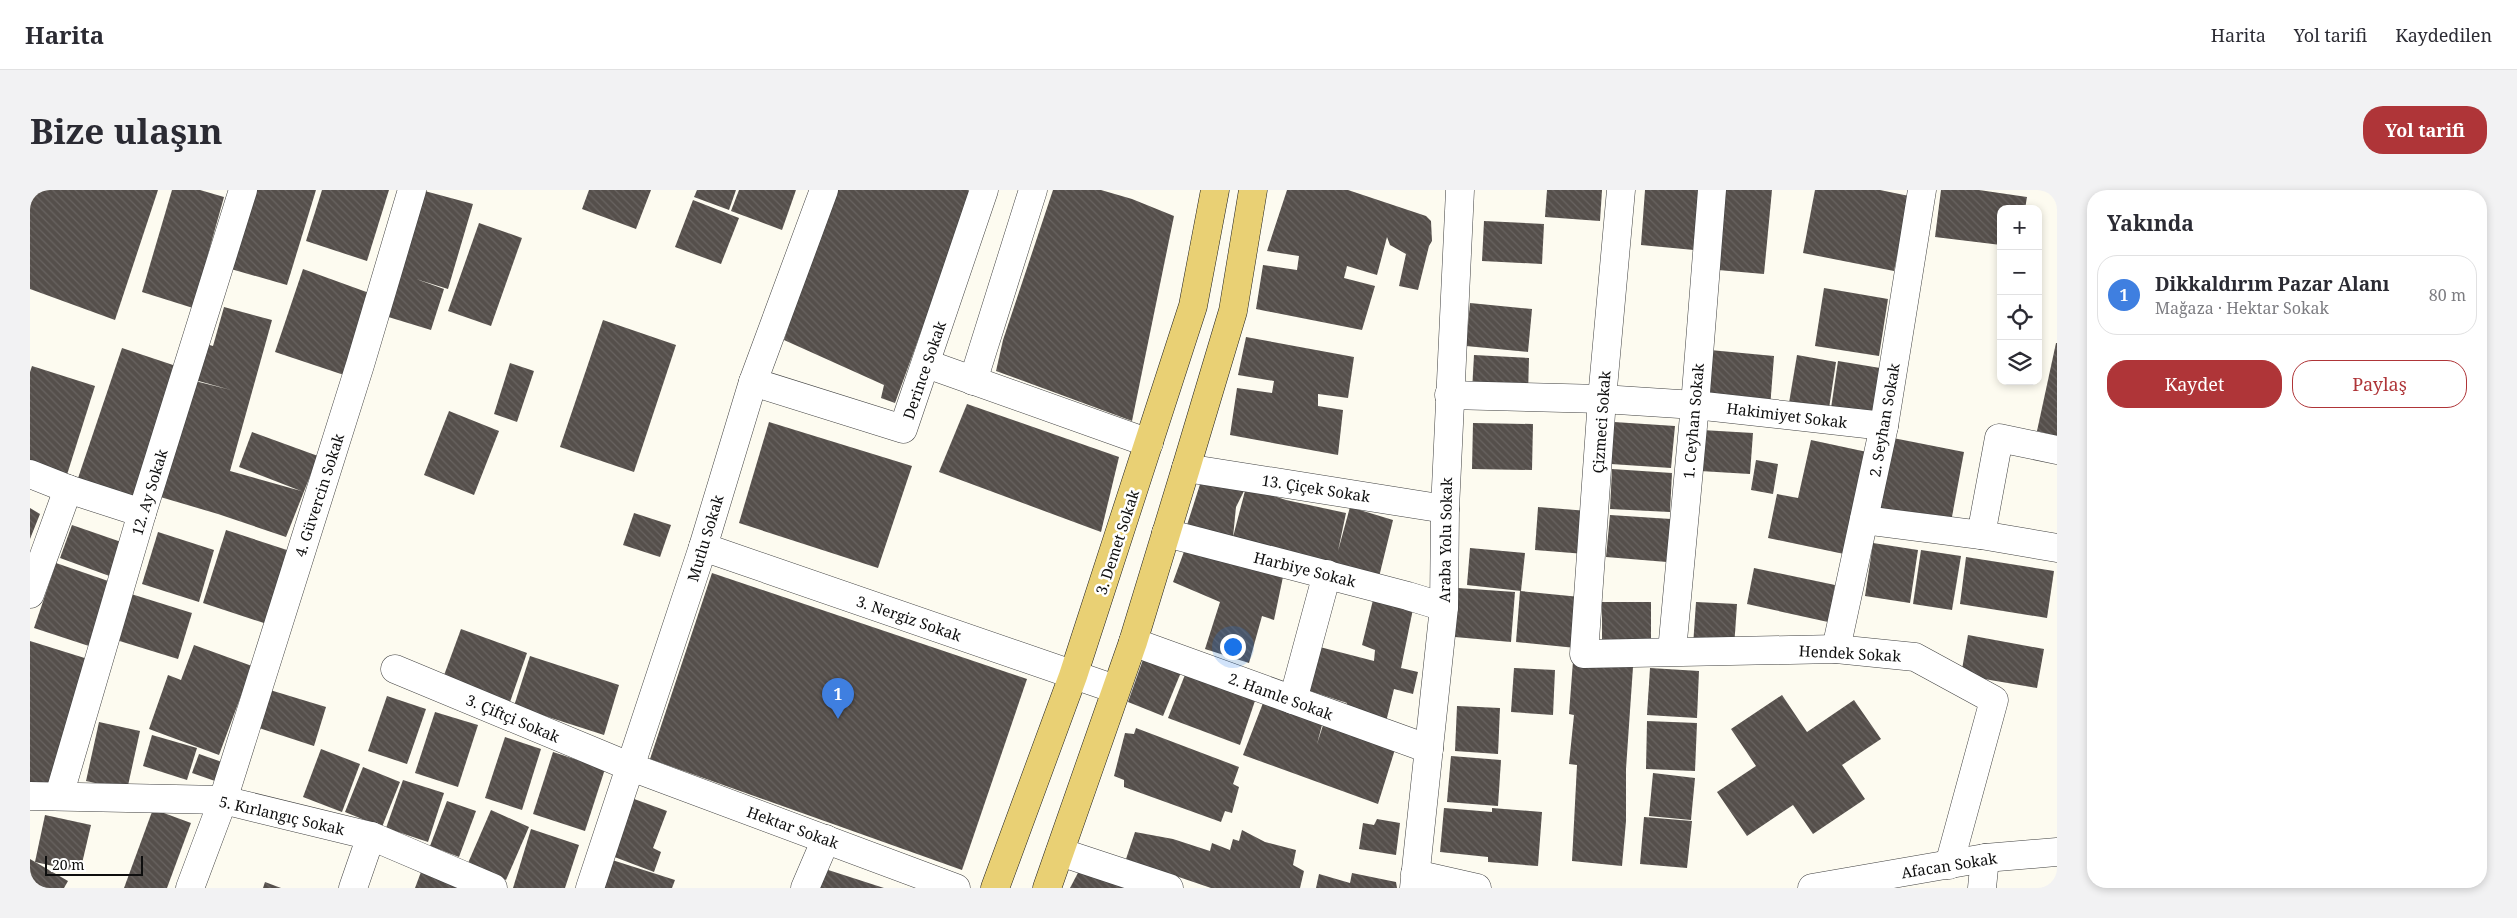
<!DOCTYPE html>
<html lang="tr">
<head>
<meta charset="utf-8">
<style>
	body { margin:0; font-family:"Noto Serif",serif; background:#f2f2f3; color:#2b2b33 }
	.controls { position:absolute; right:15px; top:15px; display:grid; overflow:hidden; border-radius:10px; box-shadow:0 2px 8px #0003 }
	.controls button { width:45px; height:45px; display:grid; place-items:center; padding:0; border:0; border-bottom:1px solid #e1e1e2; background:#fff; color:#2b2b33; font:25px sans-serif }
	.scale { position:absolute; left:15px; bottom:12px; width:98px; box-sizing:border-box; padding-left:5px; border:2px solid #0e0e0e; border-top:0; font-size:14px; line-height:18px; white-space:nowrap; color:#0e0e0e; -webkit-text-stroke:4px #fff; paint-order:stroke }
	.you { position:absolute; left:1202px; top:456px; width:18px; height:18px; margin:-12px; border:4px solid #fff; border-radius:50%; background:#1a73e8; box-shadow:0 0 0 8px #1a73e833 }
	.badge { display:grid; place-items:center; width:32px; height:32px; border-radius:50%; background:#af3538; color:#fff; font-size:16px; font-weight:700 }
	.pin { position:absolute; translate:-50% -41px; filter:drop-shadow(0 1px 2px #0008) }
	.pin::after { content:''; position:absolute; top:26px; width:18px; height:15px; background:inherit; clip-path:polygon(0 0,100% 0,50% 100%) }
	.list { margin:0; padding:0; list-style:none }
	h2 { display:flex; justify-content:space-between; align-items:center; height:65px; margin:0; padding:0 20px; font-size:21px }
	h2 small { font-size:16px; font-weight:400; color:#7c7c81 }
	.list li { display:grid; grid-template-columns:32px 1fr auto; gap:15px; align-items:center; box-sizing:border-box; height:80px; margin:0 10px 10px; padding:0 10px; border:1px solid #e1e1e2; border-radius:20px }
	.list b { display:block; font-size:19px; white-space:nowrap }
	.list p { margin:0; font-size:16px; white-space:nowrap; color:#7c7c81 }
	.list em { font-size:16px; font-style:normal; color:#7c7c81 }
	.actions { display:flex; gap:10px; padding:15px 20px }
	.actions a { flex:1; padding:11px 0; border:1px solid #af3538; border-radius:20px; text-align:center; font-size:18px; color:#af3538 }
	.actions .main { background:#af3538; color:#fff }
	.icon { flex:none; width:28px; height:28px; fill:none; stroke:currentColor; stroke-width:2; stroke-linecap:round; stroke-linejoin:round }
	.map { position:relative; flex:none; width:2027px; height:698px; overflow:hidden; border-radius:20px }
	header { display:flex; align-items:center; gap:30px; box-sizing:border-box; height:70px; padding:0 25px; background:#fff; border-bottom:1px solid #e1e1e2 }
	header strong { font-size:24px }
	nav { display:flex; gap:28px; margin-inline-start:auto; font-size:18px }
	.intro { display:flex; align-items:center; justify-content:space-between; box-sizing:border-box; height:120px; padding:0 30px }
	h1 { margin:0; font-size:35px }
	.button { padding:12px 22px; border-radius:20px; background:#af3538; color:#fff; font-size:18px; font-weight:700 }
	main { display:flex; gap:30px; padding:0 30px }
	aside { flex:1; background:#fff; border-radius:20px; box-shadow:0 2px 8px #0003 }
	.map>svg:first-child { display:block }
</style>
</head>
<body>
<header>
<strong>Harita</strong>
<nav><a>Harita</a><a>Yol tarifi</a><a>Kaydedilen</a></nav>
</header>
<div class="intro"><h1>Bize ulaşın</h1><a class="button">Yol tarifi</a></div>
<main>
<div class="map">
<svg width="2027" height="698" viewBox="0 0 2027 698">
	<defs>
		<pattern id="building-back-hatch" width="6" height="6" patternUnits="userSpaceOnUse" patternTransform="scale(1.25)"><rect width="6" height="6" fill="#554f4b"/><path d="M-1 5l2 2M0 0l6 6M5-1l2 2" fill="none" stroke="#696461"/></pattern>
	</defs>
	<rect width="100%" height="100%" fill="#fdfbf0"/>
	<g fill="url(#building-back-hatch)">
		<polygon points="0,0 128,0 85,130 0,99"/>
		<polygon points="142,0 170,0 194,7 163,118 112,102"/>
		<polygon points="216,0 286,0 257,95 194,77"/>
		<polygon points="292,0 359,0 337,71 276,51"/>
		<polygon points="391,0 443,14 418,99 386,89 414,99 401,140 355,126"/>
		<polygon points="559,0 621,0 606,39 552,19"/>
		<polygon points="667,0 706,0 699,20 664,7"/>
		<polygon points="709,0 766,0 752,40 701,21"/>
		<polygon points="804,0 938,0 941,5 865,213 851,208 854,195 754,150"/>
		<polygon points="1023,0 1071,0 1102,9 1144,26 1102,231 966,181 973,150"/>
		<polygon points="1257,0 1318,0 1396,26 1401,31 1402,51 1399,56 1388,100 1369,96 1376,64 1360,55 1357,47 1347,85 1317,76 1314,88 1345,96 1332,140 1226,119 1233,75 1267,80 1269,66 1237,61"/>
		<polygon points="1517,0 1572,0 1570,31 1515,27"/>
		<polygon points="1615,0 1669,0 1664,60 1611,55"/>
		<polygon points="1685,0 1742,0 1734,84 1688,80"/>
		<polygon points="1785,0 1850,0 1879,6 1864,81 1773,63"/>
		<polygon points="1911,0 1949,0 1997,7 1995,19 1971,19 1971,55 1905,47"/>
		<polygon points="663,10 709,28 691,74 645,57"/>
		<polygon points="1454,31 1514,34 1512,74 1452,71"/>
		<polygon points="449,33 492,48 461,136 418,121"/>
		<polygon points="273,79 342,104 314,185 245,162"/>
		<polygon points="1794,98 1858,109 1849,166 1785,156"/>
		<polygon points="1440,113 1502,119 1498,162 1436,156"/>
		<polygon points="194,117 242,130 200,281 271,301 209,277 222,242 288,266 256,347 188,324 127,306 161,190 201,200 165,190 176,154 183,156"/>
		<polygon points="573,130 646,155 604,282 530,257"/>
		<polygon points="1216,147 1324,167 1318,208 1288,204 1288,216 1313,220 1308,265 1200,245 1207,198 1242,203 1244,191 1208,185"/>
		<polygon points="2026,153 2027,153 2027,246 2007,241"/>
		<polygon points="92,158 149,177 105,316 45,297"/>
		<polygon points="1680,160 1744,166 1740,218 1675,211"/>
		<polygon points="1444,165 1499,168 1498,204 1442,201"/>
		<polygon points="1767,165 1806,172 1798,225 1758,219"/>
		<polygon points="1808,171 1850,178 1843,231 1800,225"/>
		<polygon points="480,173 504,181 487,232 464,224"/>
		<polygon points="2,176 65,196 35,291 0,280 0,182"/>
		<polygon points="937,214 1089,267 1071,342 909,282"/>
		<polygon points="419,221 469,241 444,305 394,285"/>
		<polygon points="739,232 882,276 848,378 709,333"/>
		<polygon points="1584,232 1645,236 1641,278 1581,274"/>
		<polygon points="1443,233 1503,234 1502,280 1442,279"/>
		<polygon points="1672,240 1723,243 1720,284 1670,281"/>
		<polygon points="1858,247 1934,262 1921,332 1845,318"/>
		<polygon points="1781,250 1837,262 1814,364 1738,348 1747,304 1768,308"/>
		<polygon points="1726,270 1748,274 1743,304 1721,300"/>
		<polygon points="1582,279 1642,283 1640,322 1580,319"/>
		<polygon points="1173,285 1216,297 1256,310 1316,323 1308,361 1320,317 1363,330 1349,387 1203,347 1216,297 1206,317 1203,347 1157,335"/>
		<polygon points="1508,317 1558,321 1555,364 1505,360"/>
		<polygon points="0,318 10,324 0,349"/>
		<polygon points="604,323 641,335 630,367 593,355"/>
		<polygon points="1580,325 1641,329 1637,372 1576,367"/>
		<polygon points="42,335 97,354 85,388 30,368"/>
		<polygon points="196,340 260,361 237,434 173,413"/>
		<polygon points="128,342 184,360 169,412 112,394"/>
		<polygon points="1843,353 1888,360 1880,413 1835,406"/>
		<polygon points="1156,356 1254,382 1244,430 1232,426 1219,473 1175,459 1190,412 1143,392"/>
		<polygon points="1440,358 1495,363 1491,401 1437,395"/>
		<polygon points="1891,360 1931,366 1922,420 1883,414"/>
		<polygon points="1936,367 2024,381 2017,428 1930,414"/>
		<polygon points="26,373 84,393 62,457 4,438"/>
		<polygon points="1724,378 1805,395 1798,432 1717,414"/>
		<polygon points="682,383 997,489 932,680 620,569"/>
		<polygon points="1428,398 1485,402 1481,452 1425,447"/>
		<polygon points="1490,401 1550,407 1546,458 1486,452"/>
		<polygon points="98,403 162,423 148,469 83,449"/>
		<polygon points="1343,410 1383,419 1371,478 1388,482 1383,504 1364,499 1356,532 1315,520 1317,513 1274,499 1286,456 1344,471 1345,460 1332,455"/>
		<polygon points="1572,412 1621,412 1621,455 1572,454"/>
		<polygon points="1666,412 1707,414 1704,458 1663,456"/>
		<polygon points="431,439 497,463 480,512 413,488"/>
		<polygon points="1938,445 2014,459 2007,498 1931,485"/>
		<polygon points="0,451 61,470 22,601 0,595"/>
		<polygon points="164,455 222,476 189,565 119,539 138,485 151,490"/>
		<polygon points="1116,461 1154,475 1133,526 1098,512"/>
		<polygon points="500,466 589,495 574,545 484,516"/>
		<polygon points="1543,471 1603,477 1596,579 1596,631 1592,676 1542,671 1547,575 1539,574 1544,525 1539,524"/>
		<polygon points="1158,477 1228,502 1210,555 1138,528"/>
		<polygon points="1484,478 1525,480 1523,525 1481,522"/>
		<polygon points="1620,478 1669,481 1667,528 1617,525"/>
		<polygon points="240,500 296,517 284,556 229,538"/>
		<polygon points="1752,505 1777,542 1824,510 1851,549 1812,575 1835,609 1783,644 1763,615 1717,646 1687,602 1726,576 1701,539"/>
		<polygon points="357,506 396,519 377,574 338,561"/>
		<polygon points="1233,513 1292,535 1287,554 1295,529 1367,553 1348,614 1213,565"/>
		<polygon points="1427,516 1470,518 1468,564 1425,561"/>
		<polygon points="405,522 448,535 428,597 385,583"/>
		<polygon points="1617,531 1667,533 1665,581 1616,579"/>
		<polygon points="69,532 110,541 97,600 56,591"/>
		<polygon points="1106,538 1209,577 1203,594 1209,597 1202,623 1195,621 1191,632 1094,597 1094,590 1084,586 1095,543 1104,544"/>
		<polygon points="122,545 167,558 157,590 113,576"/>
		<polygon points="475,547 511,559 492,620 455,608"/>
		<polygon points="291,559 330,574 312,622 273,607"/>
		<polygon points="523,562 575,579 555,641 503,624"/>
		<polygon points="169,564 192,572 185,591 162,583"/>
		<polygon points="1421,566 1471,570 1468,616 1417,612"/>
		<polygon points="333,577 370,592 352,637 315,622"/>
		<polygon points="1623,583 1665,588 1661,630 1619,626"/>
		<polygon points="373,590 414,603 398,652 356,638"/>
		<polygon points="596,606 637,621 623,658 631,662 624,682 574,663"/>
		<polygon points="417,611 446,621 429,667 400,656"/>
		<polygon points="1414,618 1462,622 1462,618 1512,622 1508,676 1458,672 1458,667 1410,662"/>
		<polygon points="123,619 161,633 137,698 94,698"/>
		<polygon points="461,620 499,637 476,690 438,673"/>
		<polygon points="15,625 61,635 50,682 5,672"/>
		<polygon points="1614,627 1662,631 1657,678 1610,674"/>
		<polygon points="1347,629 1370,633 1366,665 1329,659 1333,633 1344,635"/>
		<polygon points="501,639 549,655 535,698 483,698"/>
		<polygon points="1212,640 1235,652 1266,660 1263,675 1274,681 1270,698 1181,698 1096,669 1105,642 1143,649 1180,661 1182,653 1200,660 1203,649 1209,651"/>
		<polygon points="0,669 38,691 34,698 0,698"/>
		<polygon points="579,669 645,690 642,698 571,698"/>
		<polygon points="1051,677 1113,698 1040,698"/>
		<polygon points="792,678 854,698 785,698"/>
		<polygon points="391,682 430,698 385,698"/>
		<polygon points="1322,683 1366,692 1367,698 1286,698 1289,684 1320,693"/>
		<polygon points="235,692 251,698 233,698"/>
	</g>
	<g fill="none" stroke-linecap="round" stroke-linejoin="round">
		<defs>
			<g id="minor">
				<polyline points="1591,0 1572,209 1554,464 1806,459 1885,467 1964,510 1919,675"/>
				<polyline points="897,174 1119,253"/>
				<polyline points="943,191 1003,0"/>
				<polyline points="723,192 873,239 954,0"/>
				<polyline points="1419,205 1572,209 1665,215 1854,236"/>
				<polyline points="1156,278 1415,319"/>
				<polyline points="0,284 38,299 112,323"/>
				<polyline points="1834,330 1951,345 1969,248 2027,260"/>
				<polyline points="1136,343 1378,406 1414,417"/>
				<polyline points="1951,345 2027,358"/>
				<polyline points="673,357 1085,499"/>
				<polyline points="0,404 38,299"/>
				<polyline points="1103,452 1399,559"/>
				<polyline points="1806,459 1854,236 1892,0"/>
				<polyline points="1642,461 1665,215 1682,0"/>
				<polyline points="365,479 601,577 926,698"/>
				<polyline points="1263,510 1297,384"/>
				<polyline points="0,606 193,610 341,646 463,698"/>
				<polyline points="29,606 112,323 213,0"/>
				<polyline points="1030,662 1139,698"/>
				<polyline points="1385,684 1447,698"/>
				<polyline points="160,698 193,610 330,175 382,0"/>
				<polyline points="323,698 341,646"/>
				<polyline points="560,698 673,357 723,192 794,0"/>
				<polyline points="775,698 796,649"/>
				<polyline points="1384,698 1414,417 1415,319 1430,0"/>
				<polyline points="1782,698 1955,668 2027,662"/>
				<polyline points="1952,698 1955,668"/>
			</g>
			<g id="major">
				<polyline points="965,698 1043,486 1163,116 1185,0"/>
				<polyline points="1017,698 1103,452 1156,278 1203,121 1223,0"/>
			</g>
		</defs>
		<use href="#minor" stroke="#414141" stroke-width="29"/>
		<use href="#major" stroke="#1f1f1f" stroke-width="29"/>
		<use href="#minor" stroke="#fff" stroke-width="28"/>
		<use href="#major" stroke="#e9d074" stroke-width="28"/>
	</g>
	<g text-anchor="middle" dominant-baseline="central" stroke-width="5" stroke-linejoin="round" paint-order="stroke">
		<g font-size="15" fill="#0e0e0e" stroke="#fff">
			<text transform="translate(894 180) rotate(-71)">Derince Sokak</text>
			<text transform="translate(1757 225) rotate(7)">Hakimiyet Sokak</text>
			<text transform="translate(1854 230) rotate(-80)">2. Seyhan Sokak</text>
			<text transform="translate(1663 231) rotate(-85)">1. Ceyhan Sokak</text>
			<text transform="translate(1571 232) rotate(-86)">Çizmeci Sokak</text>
			<text transform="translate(1286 298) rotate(9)">13. Çiçek Sokak</text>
			<text transform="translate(119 302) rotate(-73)">12. Ay Sokak</text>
			<text transform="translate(289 305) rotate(-72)">4. Güvercin Sokak</text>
			<text transform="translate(675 348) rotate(-73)">Mutlu Sokak</text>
			<text transform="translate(1415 350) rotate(-89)">Araba Yolu Sokak</text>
			<text transform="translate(1087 352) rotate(-72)">3. Demet Sokak</text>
			<text transform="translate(1275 379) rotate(14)">Harbiye Sokak</text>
			<text transform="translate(879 428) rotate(19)">3. Nergiz Sokak</text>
			<text transform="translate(1820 463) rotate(3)">Hendek Sokak</text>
			<text transform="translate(1251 506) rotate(20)">2. Hamle Sokak</text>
			<text transform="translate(483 528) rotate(23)">3. Çiftçi Sokak</text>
			<text transform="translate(252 625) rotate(13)">5. Kırlangıç Sokak</text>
			<text transform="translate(763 637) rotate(20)">Hektar Sokak</text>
			<text transform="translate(1919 675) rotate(-9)">Afacan Sokak</text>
		</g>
	</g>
</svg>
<div class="controls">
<button>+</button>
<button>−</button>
<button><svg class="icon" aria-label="locate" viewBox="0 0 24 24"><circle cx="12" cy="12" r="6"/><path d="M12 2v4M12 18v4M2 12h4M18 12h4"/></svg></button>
<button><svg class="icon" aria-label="layers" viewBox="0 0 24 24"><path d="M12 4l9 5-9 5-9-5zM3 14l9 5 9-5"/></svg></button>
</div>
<div class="scale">20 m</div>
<div class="you"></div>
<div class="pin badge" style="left:808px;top:529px;background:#3f7fe0">1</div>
</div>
<aside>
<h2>Yakında<small></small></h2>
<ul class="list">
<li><span class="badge" style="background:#3f7fe0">1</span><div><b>Dikkaldırım Pazar Alanı</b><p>Mağaza · Hektar Sokak</p></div><em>80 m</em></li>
</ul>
<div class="actions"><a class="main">Kaydet</a><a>Paylaş</a></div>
</aside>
</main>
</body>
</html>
